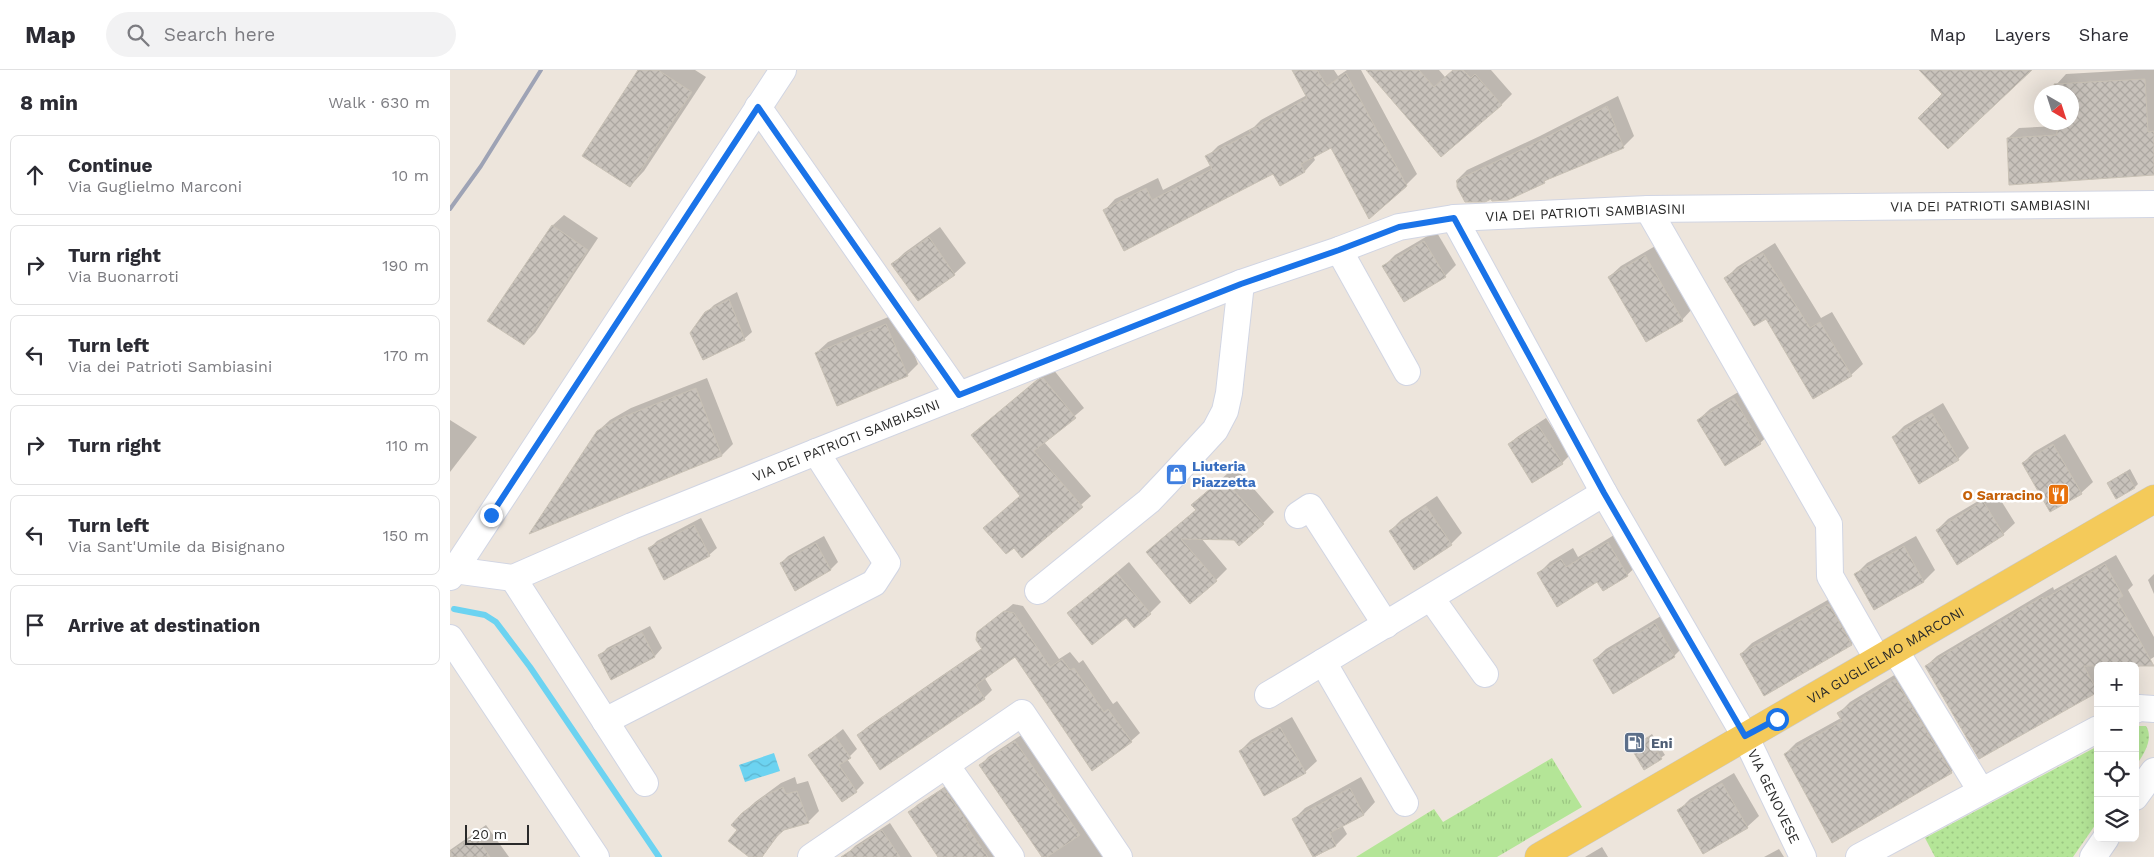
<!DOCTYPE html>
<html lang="en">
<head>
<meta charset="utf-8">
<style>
	body { margin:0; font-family:"Work Sans",sans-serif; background:#f2f2f3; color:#2b2b33 }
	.controls { position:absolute; right:15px; bottom:15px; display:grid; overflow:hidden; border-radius:8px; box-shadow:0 5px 20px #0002 }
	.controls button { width:45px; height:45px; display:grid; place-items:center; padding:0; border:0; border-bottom:1px solid #e1e1e2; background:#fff; color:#2b2b33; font:25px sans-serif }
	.compass { position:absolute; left:1584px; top:15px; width:45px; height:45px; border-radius:50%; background:#fff; box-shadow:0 5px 20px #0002; rotate:141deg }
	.scale { position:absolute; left:15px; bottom:12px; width:64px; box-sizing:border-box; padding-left:5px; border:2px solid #2a2a2a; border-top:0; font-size:14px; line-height:18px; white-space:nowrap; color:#2a2a2a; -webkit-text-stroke:4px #fff; paint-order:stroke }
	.stop { position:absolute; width:15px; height:15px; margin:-11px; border:4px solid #1a73e8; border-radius:50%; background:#fff }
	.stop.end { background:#1a73e8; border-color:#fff; box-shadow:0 1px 5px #0008 }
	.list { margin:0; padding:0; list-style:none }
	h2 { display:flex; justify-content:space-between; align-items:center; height:65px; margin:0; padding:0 20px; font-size:21px }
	h2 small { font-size:16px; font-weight:400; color:#7c7c81 }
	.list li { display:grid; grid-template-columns:32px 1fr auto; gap:15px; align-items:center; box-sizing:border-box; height:80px; margin:0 10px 10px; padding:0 10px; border:1px solid #e1e1e2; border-radius:8px }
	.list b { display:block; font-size:19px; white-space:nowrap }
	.list p { margin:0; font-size:16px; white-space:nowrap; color:#7c7c81 }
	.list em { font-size:16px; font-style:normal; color:#7c7c81 }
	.icon { flex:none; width:28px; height:28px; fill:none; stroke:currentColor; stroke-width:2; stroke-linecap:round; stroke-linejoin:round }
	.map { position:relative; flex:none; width:1704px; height:787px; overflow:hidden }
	header { display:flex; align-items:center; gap:30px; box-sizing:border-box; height:70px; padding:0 25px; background:#fff; border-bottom:1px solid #e1e1e2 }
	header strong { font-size:24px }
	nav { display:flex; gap:28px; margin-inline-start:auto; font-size:18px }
	.search { width:350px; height:45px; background:#f2f2f3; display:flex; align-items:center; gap:12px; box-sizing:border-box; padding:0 18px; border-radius:28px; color:#7c7c81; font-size:19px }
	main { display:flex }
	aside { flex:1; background:#fff }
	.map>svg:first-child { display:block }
</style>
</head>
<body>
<header>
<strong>Map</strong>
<div class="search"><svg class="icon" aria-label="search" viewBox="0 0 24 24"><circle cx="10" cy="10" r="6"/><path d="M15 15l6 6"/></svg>Search here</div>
<nav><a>Map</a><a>Layers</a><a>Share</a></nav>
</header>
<main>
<aside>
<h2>8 min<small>Walk · 630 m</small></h2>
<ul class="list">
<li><svg class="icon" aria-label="ahead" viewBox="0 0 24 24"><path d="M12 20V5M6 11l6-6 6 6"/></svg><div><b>Continue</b><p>Via Guglielmo Marconi</p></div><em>10 m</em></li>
<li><svg class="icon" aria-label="right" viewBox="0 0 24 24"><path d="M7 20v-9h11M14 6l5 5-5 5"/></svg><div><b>Turn right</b><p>Via Buonarroti</p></div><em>190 m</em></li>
<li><svg class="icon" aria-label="left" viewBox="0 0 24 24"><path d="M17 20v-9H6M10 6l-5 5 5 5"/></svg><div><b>Turn left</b><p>Via dei Patrioti Sambiasini</p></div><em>170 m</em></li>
<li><svg class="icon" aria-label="right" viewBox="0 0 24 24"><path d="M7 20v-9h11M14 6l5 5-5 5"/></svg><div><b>Turn right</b></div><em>110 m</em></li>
<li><svg class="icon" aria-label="left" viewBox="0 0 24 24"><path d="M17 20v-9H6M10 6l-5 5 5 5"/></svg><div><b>Turn left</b><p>Via Sant'Umile da Bisignano</p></div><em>150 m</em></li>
<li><svg class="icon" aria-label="arrive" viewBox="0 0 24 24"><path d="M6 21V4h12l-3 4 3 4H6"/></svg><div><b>Arrive at destination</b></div></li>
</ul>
</aside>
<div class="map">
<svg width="1704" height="787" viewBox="0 0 1704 787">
	<defs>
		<pattern id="grass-tufts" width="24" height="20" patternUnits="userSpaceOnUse" patternTransform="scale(1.25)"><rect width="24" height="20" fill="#b4e597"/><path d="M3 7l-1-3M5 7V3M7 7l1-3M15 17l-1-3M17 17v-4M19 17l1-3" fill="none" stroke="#9bc582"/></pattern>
		<pattern id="garden-dots" width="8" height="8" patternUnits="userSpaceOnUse" patternTransform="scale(1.25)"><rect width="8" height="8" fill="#b4e597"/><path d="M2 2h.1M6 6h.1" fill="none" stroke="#9bc582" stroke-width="1.8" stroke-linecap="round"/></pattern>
		<pattern id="water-waves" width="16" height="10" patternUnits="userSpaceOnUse" patternTransform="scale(1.25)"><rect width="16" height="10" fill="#6cd3f1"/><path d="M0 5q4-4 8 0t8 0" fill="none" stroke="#5eb5cf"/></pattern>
		<pattern id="building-cross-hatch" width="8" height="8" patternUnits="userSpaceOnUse" patternTransform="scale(1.25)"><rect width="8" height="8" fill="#c8c2bb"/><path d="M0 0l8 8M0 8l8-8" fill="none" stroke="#aca7a1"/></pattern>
	</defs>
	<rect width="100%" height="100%" fill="#ede5dc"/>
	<polygon fill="url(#grass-tufts)" points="1102,688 1132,737 1047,787 906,787 984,739 993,752"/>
	<g fill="url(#garden-dots)">
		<path d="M 1689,656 L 1696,656 C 1704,669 1694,684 1685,697 L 1685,658 Z"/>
		<polygon points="1648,676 1648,751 1623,787 1485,787 1475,768"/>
	</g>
	<polygon fill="url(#water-waves)" points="324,683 330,701 295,712 289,695"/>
	<g fill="#0003">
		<polygon points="190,0 245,0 256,7 194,101 180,116"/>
		<polygon points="843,0 884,0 888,6 897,0 911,0 967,104 956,115 881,76 863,86 865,90 855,101 830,114 824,103 674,179 655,140 665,129 708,108 713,120 761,95 757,87 768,76 804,57 811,50 857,25"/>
		<polygon points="918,0 989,0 995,7 1003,0 1041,0 1062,24 1051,35"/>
		<polygon points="1686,0 1704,0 1704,104 1560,114 1558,68 1569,58 1607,56 1622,52 1622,22 1606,22 1606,15 1616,4"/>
		<polygon points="1168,26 1184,66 1173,77 1097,109 1094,112 1042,127 1015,131 1006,111 1017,100 1090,66"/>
		<polygon points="114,145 148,168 85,263 74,274 102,156"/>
		<polygon points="490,157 516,193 504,204 468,230 443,194 454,183"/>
		<polygon points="986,161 1006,195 995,206 934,196 945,185"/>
		<polygon points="1325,173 1371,248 1382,242 1413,294 1401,305 1363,327 1316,248 1276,208 1287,197"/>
		<polygon points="1207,175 1243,238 1232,250 1196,271 1159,207 1171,196"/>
		<polygon points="287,222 302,262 294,269 256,243 264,235"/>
		<polygon points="448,243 468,294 457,305 366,283 378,272"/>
		<polygon points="603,299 634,338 594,372 641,426 572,487 564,476 534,458 571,425 532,356 598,301"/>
		<polygon points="257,308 283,374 272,385 83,461 148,361 160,350 181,338"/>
		<polygon points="1295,318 1322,362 1310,373 1275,395 1248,350 1260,339"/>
		<polygon points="1493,333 1519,378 1508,389 1443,367 1454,356"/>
		<polygon points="1096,348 1120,385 1112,393 1059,374 1067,367"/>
		<polygon points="0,350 27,367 0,402"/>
		<polygon points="1615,364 1643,412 1631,423 1601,440 1573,393 1584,382"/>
		<polygon points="785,397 824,442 813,453 785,469 751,468 777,499 766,510 709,471 747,439 754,424"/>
		<polygon points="1680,399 1688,414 1685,417 1658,413"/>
		<polygon points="1545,421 1565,453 1553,464 1487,460 1498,449"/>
		<polygon points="987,426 1012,463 1001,474 940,461 951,450"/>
		<polygon points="251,448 267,478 259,485 199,479 207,471"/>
		<polygon points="1169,462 1189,494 1177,505 1153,520 1148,511 1089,503 1100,492 1123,478 1128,487"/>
		<polygon points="374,466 388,492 381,499 345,519 331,493 338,486"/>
		<polygon points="1466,466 1485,500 1474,511 1424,539 1405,505 1417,493"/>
		<polygon points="1666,485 1683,515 1678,520 1704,567 1704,587 1685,599 1685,596 1648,596 1648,620 1529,687 1476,596 1487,586 1603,517 1604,520"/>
		<polygon points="679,492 711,532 700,543 676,546 618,544"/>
		<polygon points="1704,504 1704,524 1698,510"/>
		<polygon points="1390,523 1413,563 1402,574 1291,584 1302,573"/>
		<polygon points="563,534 573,536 609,589 620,582 629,593 633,590 663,634 667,631 690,663 681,671 565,585 534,607 542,620 534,628 408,665 417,657 532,578 528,563"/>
		<polygon points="1216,543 1235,575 1224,586 1144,590 1156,579"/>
		<polygon points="200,556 212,578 205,586 162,608 150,586 157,578"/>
		<polygon points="1456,598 1512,691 1501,702 1335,684 1346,673 1391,648 1388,644 1400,632"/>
		<polygon points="842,647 867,691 855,702 815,725 790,681 801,670"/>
		<polygon points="393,659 407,679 397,689 414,713 406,721 360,685"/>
		<polygon points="573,664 657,787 594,787 531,695 538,687"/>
		<polygon points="1202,664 1215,685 1195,698 1182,678"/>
		<polygon points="1284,703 1309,746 1297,757 1229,740 1240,729"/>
		<polygon points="345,707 347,714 358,711 369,741 358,752 333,759 312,787 301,787 288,760 293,743 305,732 331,713"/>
		<polygon points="911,707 925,732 914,744 892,755 897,764 886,775 865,787 844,749 855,738"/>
		<polygon points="502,712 551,787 490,787 460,742 467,735"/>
		<polygon points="440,753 462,787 400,787 397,784 405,776"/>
		<polygon points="36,755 59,787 0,787 0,780"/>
		<polygon points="1152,777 1158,787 1135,787"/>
		<polygon points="1329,779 1334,787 1314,787"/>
	</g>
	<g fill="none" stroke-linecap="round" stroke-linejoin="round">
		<polyline stroke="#6cd3f1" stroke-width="6" points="4,539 35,545 46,552 80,597 209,787"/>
	</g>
	<g fill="url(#building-cross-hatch)" stroke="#c8c1b5">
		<polygon points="188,0 208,0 242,22 180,117 132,86"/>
		<polygon points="842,0 867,0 877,16 896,3 957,116 919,149 881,78 851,94 855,102 830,116 823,104 674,181 653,140 696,118 702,130 762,99 755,86 801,63 799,61 857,28"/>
		<polygon points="916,0 969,0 984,17 1003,0 1013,0 1021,8 1025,4 1052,35 991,87"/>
		<polygon points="1469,0 1582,0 1498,79 1468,48 1492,24"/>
		<polygon points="1695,9 1698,62 1704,61 1704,105 1559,115 1557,68 1607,65 1607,52 1622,52 1622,22 1605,22 1604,14"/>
		<polygon points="1157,36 1174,78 1094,111 1095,113 1058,130 1042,131 1041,129 1035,132 1015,132 1007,117 1007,110 1077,77"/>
		<polygon points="102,155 138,180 74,275 37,251"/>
		<polygon points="479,167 505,205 468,231 441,194"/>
		<polygon points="974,171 996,207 954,232 932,196"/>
		<polygon points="1313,183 1360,258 1370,252 1402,306 1363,329 1316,249 1304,256 1274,208"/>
		<polygon points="1195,185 1233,251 1196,272 1158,207"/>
		<polygon points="279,229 295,270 253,290 240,263 255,242"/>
		<polygon points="436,254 458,306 387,336 365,283"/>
		<polygon points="593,308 626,348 584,381 633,437 572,488 564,478 556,484 533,458 570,426 521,365 587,310"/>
		<polygon points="246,318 272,386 79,464 147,361 168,349"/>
		<polygon points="1284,328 1311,374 1275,396 1247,350"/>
		<polygon points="1482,343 1509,390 1469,414 1442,367"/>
		<polygon points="1088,355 1113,394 1082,413 1058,374"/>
		<polygon points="1603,374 1632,424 1600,442 1572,393"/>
		<polygon points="1676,402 1685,418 1666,429 1657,413"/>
		<polygon points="773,408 814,454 789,476 784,470 731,469 767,511 740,534 696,482 746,440 741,435"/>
		<polygon points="1533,431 1554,465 1507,495 1486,460"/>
		<polygon points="976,436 1002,475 964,500 939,461"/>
		<polygon points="244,455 260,486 214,510 198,478"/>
		<polygon points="1158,472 1178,506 1153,521 1147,512 1107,537 1087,503 1111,489 1116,497"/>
		<polygon points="366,473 381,500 345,521 330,493"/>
		<polygon points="1454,476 1474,512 1424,540 1404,504"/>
		<polygon points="1655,494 1673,526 1667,530 1704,596 1634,596 1648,622 1529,689 1475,596 1592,527 1594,529"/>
		<polygon points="667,503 701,544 684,558 676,548 642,575 617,543"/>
		<polygon points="1379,534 1402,575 1314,626 1290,584"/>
		<polygon points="554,541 564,543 600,597 612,589 620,600 624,598 654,642 658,639 682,672 642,701 565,587 526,615 535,629 430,700 407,665 532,579 526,570 527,562"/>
		<polygon points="1205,553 1225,587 1163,624 1143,590"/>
		<polygon points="192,562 205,587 161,610 148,585"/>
		<polygon points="1445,609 1502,703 1382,773 1334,684 1392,651 1387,643"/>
		<polygon points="830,657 856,703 814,726 789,681"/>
		<polygon points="385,666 401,688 389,695 407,722 392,732 358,685"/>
		<polygon points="1198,667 1212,689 1194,700 1181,678"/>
		<polygon points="565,671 630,765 597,787 592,787 529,695"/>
		<polygon points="1272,713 1298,758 1253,784 1227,740"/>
		<polygon points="333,717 336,724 347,721 359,753 334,760 326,767 312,787 299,787 278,771 287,760 281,755 292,743 318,724"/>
		<polygon points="494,718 518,754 516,755 538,787 488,787 458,742"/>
		<polygon points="900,718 914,745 880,763 886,776 863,787 842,749"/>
		<polygon points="432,760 450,787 391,787"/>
		<polygon points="25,765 40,787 0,787 0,782"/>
	</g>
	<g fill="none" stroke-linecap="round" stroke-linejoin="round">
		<defs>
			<g id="minor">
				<polyline points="308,37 509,325"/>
				<polyline points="1198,139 1379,454 1380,506 1428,590"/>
				<path id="s1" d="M 1004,148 L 1154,423 L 1295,666 L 1353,787"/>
				<polyline points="889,180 957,302"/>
				<polyline points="848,445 860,437 936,555"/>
				<path id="s2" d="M 4,500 L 63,508 L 182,456 L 366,382 L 791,213 L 889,180 L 949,157 L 1004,148 L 1198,139 L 1704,134"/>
				<polyline points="0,507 333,0"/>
				<polyline points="63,508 195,713"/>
				<polyline points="588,521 699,431 717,412 765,360 775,341 779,323 791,213"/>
				<polyline points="981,528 1035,604"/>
				<polyline points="0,568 146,787"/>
				<polyline points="1445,580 1531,721"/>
				<polyline points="873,592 955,733"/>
				<polyline points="818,625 1154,423"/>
				<polyline points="1685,640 1689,638 1704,639"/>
				<polyline points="155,651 424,513 437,493 366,382"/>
				<polyline points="496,695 561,787"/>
				<polyline points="1685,727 1704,701"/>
				<polyline points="361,787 572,643 669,787"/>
				<polyline points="1409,787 1648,659"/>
				<polyline points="1643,787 1656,768"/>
			</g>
			<g id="major">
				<path id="s3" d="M 1089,787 L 1704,429"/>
			</g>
		</defs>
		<use href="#minor" stroke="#d1d5e3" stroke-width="28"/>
		<use href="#major" stroke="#c8c8c8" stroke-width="29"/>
		<use href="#minor" stroke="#fff" stroke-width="26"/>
		<use href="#major" stroke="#f4ca5a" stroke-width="28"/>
		<polyline stroke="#9ea3b5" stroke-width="4" points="0,139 31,96 91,0"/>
	</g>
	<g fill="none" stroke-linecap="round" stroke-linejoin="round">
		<polyline stroke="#1a73e8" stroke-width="6" points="41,445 308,37 509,325 791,214 889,180 949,157 1004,148 1154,423 1295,666 1327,649"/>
	</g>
	<defs>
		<symbol id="shop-square" viewBox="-11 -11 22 22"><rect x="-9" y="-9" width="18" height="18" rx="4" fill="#3f7fe0" stroke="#fff"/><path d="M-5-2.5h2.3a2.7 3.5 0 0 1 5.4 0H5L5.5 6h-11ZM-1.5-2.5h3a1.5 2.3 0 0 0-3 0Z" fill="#fff"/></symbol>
		<symbol id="restaurant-square" viewBox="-11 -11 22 22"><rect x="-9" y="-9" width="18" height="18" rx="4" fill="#e8710a" stroke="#fff"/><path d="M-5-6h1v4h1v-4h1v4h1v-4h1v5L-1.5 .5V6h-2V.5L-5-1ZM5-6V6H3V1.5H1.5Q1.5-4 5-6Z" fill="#fff"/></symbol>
		<symbol id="fuel-square" viewBox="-11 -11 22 22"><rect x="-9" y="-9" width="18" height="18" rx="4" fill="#5c6f8a" stroke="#fff"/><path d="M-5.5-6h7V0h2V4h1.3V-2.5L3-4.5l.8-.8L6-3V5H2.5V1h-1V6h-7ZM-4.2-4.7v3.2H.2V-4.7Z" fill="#fff"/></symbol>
	</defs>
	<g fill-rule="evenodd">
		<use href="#shop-square" x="714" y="392" width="25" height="25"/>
		<use href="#restaurant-square" x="1596" y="412" width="25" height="25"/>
		<use href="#fuel-square" x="1172" y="660" width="25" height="25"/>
	</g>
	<g text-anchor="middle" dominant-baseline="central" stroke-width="5" stroke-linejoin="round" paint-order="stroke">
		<g font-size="14" fill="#2a2a2a" stroke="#fff">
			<text stroke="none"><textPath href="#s2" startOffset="1605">VIA DEI PATRIOTI SAMBIASINI</textPath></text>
			<text stroke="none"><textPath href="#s2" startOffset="1200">VIA DEI PATRIOTI SAMBIASINI</textPath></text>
			<text stroke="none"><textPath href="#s2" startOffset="420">VIA DEI PATRIOTI SAMBIASINI</textPath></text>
			<text stroke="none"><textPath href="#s3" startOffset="401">VIA GUGLIELMO MARCONI</textPath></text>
			<text stroke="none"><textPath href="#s1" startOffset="661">VIA GENOVESE</textPath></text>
		</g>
		<g font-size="14" font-weight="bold" fill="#366cbe" stroke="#fff" text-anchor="start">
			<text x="742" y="396">Liuteria<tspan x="742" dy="16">Piazzetta</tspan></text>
		</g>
		<g font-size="14" font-weight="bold" fill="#c56008" stroke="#fff" text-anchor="end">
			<text x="1593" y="425">O Sarracino</text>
		</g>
		<g font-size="14" font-weight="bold" fill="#4e5e75" stroke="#fff" text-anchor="start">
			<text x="1201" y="673">Eni</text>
		</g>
	</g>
</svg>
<div class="controls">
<button>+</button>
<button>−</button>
<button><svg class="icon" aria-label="locate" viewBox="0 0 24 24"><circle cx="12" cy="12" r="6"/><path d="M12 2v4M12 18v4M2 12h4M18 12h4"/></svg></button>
<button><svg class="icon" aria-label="layers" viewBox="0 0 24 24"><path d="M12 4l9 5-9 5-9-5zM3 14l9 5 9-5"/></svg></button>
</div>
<svg class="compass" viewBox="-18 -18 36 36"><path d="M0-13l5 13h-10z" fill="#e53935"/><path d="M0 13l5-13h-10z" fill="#7c7c81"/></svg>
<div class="scale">20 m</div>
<div class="stop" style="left:1327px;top:649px"></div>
<div class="stop end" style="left:41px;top:445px"></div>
</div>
</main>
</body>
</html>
